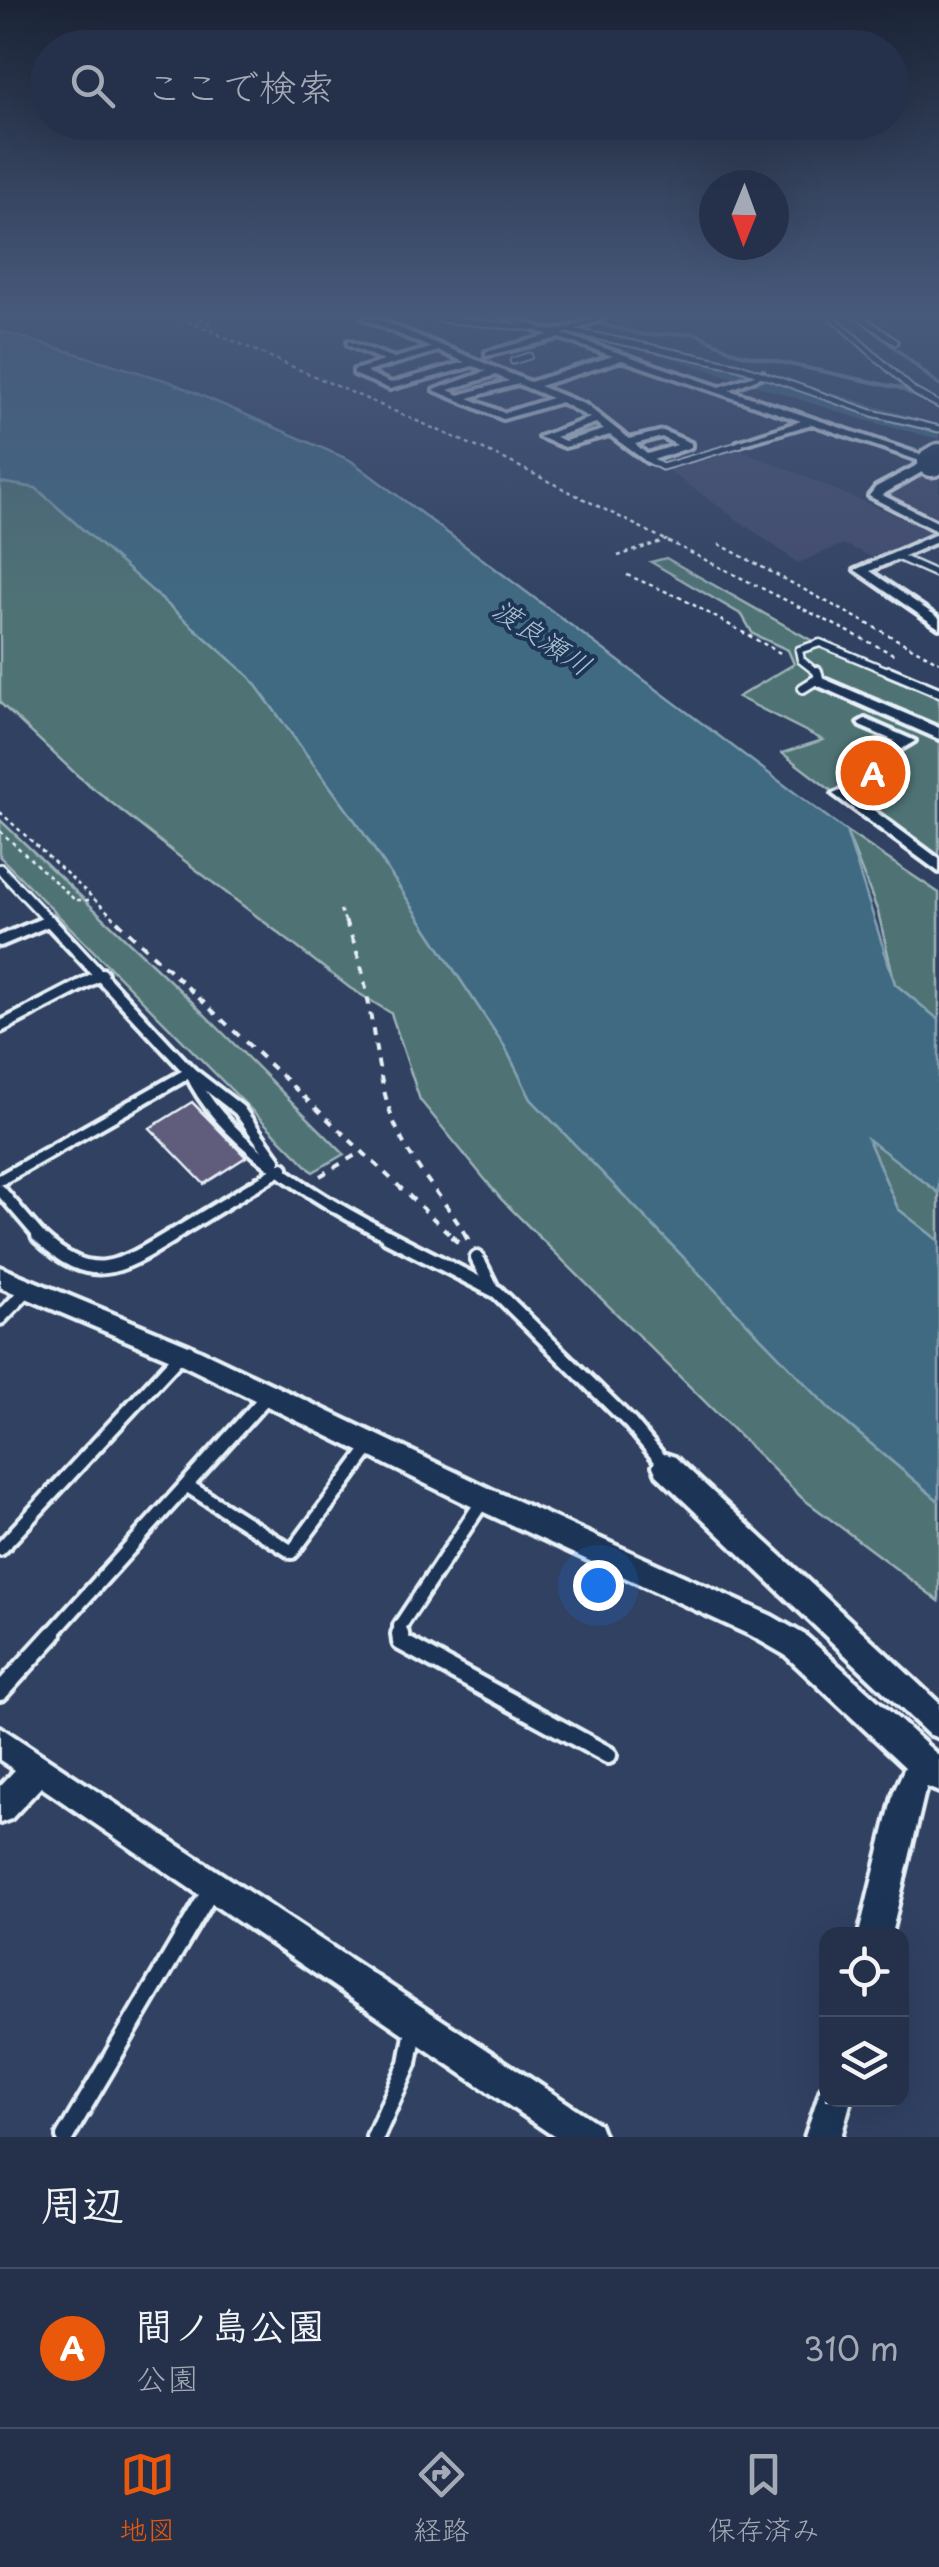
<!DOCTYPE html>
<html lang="ja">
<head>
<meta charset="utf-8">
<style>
	body { margin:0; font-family:"Playpen Sans","Klee One",sans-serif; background:#2d3951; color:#f1f3f6 }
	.controls { position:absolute; right:30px; bottom:30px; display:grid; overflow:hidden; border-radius:20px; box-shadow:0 10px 40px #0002 }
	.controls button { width:90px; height:90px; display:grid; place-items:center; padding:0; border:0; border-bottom:2px solid #424c62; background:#25314a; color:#f1f3f6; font:50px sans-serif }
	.compass { position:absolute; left:699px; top:170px; width:90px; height:90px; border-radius:50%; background:#25314a; box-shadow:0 10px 40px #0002; rotate:181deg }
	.you { position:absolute; left:598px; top:1585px; width:35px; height:35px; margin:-25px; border:8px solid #fff; border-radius:50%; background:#1a73e8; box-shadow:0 0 0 15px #1a73e833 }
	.badge { display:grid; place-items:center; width:65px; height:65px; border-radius:50%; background:#ea580c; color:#fff; font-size:32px; font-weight:700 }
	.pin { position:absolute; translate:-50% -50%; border:5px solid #fff; box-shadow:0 2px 10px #0006 }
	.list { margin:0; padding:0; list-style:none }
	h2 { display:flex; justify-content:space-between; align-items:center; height:130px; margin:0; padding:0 40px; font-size:42px }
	h2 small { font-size:32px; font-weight:400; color:#a3a9b5 }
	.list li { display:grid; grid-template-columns:65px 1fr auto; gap:30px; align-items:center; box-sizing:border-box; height:160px; padding:0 40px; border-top:2px solid #424c62 }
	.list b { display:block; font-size:38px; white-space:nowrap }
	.list p { margin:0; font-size:32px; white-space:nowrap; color:#a3a9b5 }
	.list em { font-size:32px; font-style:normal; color:#a3a9b5 }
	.icon { flex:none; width:55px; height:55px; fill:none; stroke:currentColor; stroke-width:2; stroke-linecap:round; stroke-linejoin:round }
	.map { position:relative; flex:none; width:939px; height:2137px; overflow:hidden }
	.search { position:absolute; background:#25314a; box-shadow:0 10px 40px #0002; left:30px; right:30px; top:30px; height:110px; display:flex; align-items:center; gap:25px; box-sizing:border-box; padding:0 35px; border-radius:55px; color:#a3a9b5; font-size:38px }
	.sheet { height:290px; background:#25314a }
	nav { display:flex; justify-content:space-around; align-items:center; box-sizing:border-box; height:140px; border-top:2px solid #424c62; background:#25314a; font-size:28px; color:#a3a9b5 }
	nav a { display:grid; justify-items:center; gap:5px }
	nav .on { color:#ea580c }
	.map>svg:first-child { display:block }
</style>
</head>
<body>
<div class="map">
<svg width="939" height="2137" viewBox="0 0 939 2137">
	<rect width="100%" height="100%" fill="#314162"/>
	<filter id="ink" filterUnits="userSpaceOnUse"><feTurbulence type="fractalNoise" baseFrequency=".01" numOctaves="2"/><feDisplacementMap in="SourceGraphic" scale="20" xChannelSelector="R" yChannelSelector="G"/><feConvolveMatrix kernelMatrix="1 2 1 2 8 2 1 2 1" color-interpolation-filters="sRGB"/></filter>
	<g filter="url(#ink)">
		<g fill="#424c6d">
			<polygon points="733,446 927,529 929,534 872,557 843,544 798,563 665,468"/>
			<polygon points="925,470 939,472 939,524 885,497 888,490"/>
		</g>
		<g fill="#4f7374" stroke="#9cb2b6" stroke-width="2.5">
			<polygon points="0,482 36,488 250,677 359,826 505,1047 531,1099 831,1410 939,1501 939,1601 802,1498 501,1199 420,1100 391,1013 350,988 181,858 78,776 0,703"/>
			<polygon points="666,558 825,648 839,650 939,699 939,873 782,753 823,740 738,697 794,664 788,650 753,634 742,615 651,562"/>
			<polygon points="0,820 186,996 344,1154 313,1172 0,857"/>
			<polygon points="846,831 939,893 939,1020 895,984 878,912"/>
			<polygon points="867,1137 939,1193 939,1241 898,1209"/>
		</g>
		<polygon fill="#3f6b82" stroke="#83a1b1" stroke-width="2.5" points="0,331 168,381 350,460 846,831 895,984 939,1020 939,1193 868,1139 898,1209 939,1241 939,1501 831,1410 531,1099 505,1047 359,826 250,677 36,488 0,482"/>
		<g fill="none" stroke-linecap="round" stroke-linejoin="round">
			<g stroke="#83a1b1" stroke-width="4">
				<polyline points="577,318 644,335 695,333 737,353 900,388 935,406"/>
				<polyline points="859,318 939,385"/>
			</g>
			<polygon fill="#3f6b82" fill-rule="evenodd" points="665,348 713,357 939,425 939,439 864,420 665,356"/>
		</g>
		<polygon fill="#615d7b" stroke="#e8f1f8" stroke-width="2.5" points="192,1102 246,1157 204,1184 150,1128"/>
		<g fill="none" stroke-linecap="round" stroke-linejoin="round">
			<defs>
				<g id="lane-far5">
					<polyline points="833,318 915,392 939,405"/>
					<polyline points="862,318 895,342"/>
					<polyline points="441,319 535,328"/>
					<polyline points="567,330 738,366 872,413 939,429"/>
					<polyline points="513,361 529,356"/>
					<polyline points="647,459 662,467 741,444"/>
				</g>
				<g id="lane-far4">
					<polyline points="896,556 939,575"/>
					<polyline points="819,674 801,660 799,650 820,643 895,674"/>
				</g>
				<g id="lane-far3">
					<polyline points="889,671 939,692"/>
					<polyline points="803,688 819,678 817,671"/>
					<polyline points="0,869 51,923"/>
					<polyline points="42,923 50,920"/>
				</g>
				<g id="lane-far2">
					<polyline points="49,921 190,1072 239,1110 275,1160"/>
					<polyline points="0,941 48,921"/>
					<polyline points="0,1027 102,974"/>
					<path d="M 190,1072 C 222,1144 323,1203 392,1238"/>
					<polyline points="0,1180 190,1072"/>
					<polyline points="0,1190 41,1238"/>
					<polyline points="168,1238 283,1168"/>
				</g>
				<g id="lane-far1">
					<path d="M 38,1236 C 91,1286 118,1269 172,1236"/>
					<polyline points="387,1236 497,1292 630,1423 666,1466"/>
					<polyline points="477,1258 491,1286"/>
					<polyline points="0,1318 28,1289"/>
					<polyline points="189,1487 292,1552 371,1446"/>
					<polyline points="0,1549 182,1353"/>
					<polyline points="50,1636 267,1396"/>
					<polyline points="401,1636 400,1626 484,1499"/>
				</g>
				<g id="lane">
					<polyline points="400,1634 401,1642 608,1755"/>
					<polyline points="0,1692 53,1634"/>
					<polyline points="65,2137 212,1888"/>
					<polyline points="375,2137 408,2063 414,2030"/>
				</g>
				<g id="street">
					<path d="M 362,318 L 375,318 L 530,382 L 613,356 L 559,338 L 486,356 L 486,352 L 549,335 L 505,318 C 522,318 539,331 555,330 C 572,330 587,318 605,318 L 563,334 L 720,387 L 763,372 L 763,376 L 729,390 L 936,460 L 936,464 L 882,495 L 939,523 L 939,532 L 869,496 L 876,487 L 923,462 L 812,424 L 737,446 L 737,442 L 801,421 L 622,360 L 539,386 L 586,405 L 629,439 L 663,431 L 691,443 L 691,447 L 647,462 L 610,435 L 565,447 L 539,437 L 590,418 L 561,402 L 503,419 L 434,390 L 487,371 L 473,366 L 390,389 L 354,374 L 354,370 L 384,361 L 348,345 L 348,341 L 394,358 L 431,348 ZM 439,351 L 465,362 L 391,383 L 366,372 ZM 496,375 L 509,381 L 459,395 L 448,390 ZM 518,384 L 552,398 L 504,413 L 468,398 ZM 596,423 L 604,430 L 565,441 L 555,437 ZM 662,437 L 677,445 L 647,454 L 635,444 Z"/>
					<polygon points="939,533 939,541 870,571 939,618 939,628 855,570"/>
					<polygon points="817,676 939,728 939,739 812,683 810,680"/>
					<polygon points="865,719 915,741 885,759 893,775 887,782 853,795 939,859 939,872 833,794 875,776 869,757 895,741 860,726 858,723"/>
					<polygon points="0,1267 191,1346 493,1490 772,1616 805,1635 939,1756 939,1792 927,1787 924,1795 891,1934 859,1934 894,1792 905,1767 785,1655 752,1636 475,1508 173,1360 0,1287"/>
					<polygon points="666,1454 675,1457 939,1703 939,1738 928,1734 657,1475 653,1466 657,1457"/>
					<polygon points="0,1727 599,2124 604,2137 555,2137 41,1787 11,1819 0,1823 0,1786 15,1770 0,1760"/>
					<polygon points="826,2085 826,2100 851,2100 841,2137 805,2137 821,2088"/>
				</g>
				<polyline id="secondary" points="932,462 939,458"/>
			</defs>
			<use href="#lane-far5" stroke="#e8f1f8" stroke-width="9"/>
			<use href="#lane-far4" stroke="#e8f1f8" stroke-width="11"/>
			<use href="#lane-far3" stroke="#e8f1f8" stroke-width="14"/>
			<use href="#lane-far2" stroke="#e8f1f8" stroke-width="18"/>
			<use href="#lane-far1" stroke="#e8f1f8" stroke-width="20"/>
			<use href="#lane" stroke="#e8f1f8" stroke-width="24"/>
			<use href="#street" stroke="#e8f1f8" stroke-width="8"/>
			<use href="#secondary" stroke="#e8f1f8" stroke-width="35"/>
			<g stroke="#e8f1f8" stroke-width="2.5" stroke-dasharray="4 4" stroke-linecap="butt">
				<polyline points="181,318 504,459 895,655"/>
				<polyline points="200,318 212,325 212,331"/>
				<polyline points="719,544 939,662"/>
				<polyline points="618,556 670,539"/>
				<polyline points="627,575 681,598 782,654"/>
				<polyline points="0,812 120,923"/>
				<polyline points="0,831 75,900 93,900"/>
				<polyline points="340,910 346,923"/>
			</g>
			<g stroke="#e8f1f8" stroke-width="4" stroke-dasharray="8 8" stroke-linecap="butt">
				<polyline points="117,921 454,1238"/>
				<path d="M 345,921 C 378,991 368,1070 400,1136 C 417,1172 448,1203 467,1238"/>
				<polyline points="320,1176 359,1153"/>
			</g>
			<g stroke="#e8f1f8" stroke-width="5" stroke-dasharray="10 10" stroke-linecap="butt">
				<polyline points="451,1236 465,1248"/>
				<polyline points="466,1236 468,1240"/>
			</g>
			<use href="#lane-far5" stroke="#1d3557" stroke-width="5"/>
			<use href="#lane-far4" stroke="#1d3557" stroke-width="6"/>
			<use href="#lane-far3" stroke="#1d3557" stroke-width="8"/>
			<use href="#lane-far2" stroke="#1d3557" stroke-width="10"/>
			<use href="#lane-far1" stroke="#1d3557" stroke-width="12"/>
			<use href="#lane" stroke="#1d3557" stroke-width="16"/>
			<use href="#street" fill="#1d3557" fill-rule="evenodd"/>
			<use href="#secondary" stroke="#1d3557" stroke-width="28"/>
		</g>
	</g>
	<linearGradient id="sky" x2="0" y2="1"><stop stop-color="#1b2436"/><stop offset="0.51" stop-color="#485a7c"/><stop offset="1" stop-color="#485a7c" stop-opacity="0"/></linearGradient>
	<rect width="939" height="618" fill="url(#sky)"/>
	<g text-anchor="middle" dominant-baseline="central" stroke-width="8" stroke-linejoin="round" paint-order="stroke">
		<g font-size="28" font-style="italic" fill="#adc2cf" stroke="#1d3557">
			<text transform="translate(543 636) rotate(34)">渡良瀬川</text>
		</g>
	</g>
</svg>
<div class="controls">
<button><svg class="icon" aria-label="locate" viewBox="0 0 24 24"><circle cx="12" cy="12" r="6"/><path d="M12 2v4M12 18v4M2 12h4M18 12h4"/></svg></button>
<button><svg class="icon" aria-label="layers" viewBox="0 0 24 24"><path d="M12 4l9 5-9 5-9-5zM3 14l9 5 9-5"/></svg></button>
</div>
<svg class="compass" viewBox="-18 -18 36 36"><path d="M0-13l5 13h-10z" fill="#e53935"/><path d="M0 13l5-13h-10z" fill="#a3a9b5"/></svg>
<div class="you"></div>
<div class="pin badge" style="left:873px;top:773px">A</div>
<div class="search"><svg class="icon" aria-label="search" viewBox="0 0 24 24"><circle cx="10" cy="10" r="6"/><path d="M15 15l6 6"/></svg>ここで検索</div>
</div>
<section class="sheet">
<h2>周辺<small></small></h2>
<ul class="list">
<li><span class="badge">A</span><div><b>間ノ島公園</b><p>公園</p></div><em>310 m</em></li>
</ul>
</section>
<nav>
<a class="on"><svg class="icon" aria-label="map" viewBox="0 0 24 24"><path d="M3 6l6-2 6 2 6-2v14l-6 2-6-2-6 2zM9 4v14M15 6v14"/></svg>地図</a>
<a><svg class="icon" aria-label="directions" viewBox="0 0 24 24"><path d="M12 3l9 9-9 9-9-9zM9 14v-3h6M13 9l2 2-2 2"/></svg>経路</a>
<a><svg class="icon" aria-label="saved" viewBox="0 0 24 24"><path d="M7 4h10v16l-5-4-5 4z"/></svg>保存済み</a>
</nav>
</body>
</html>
